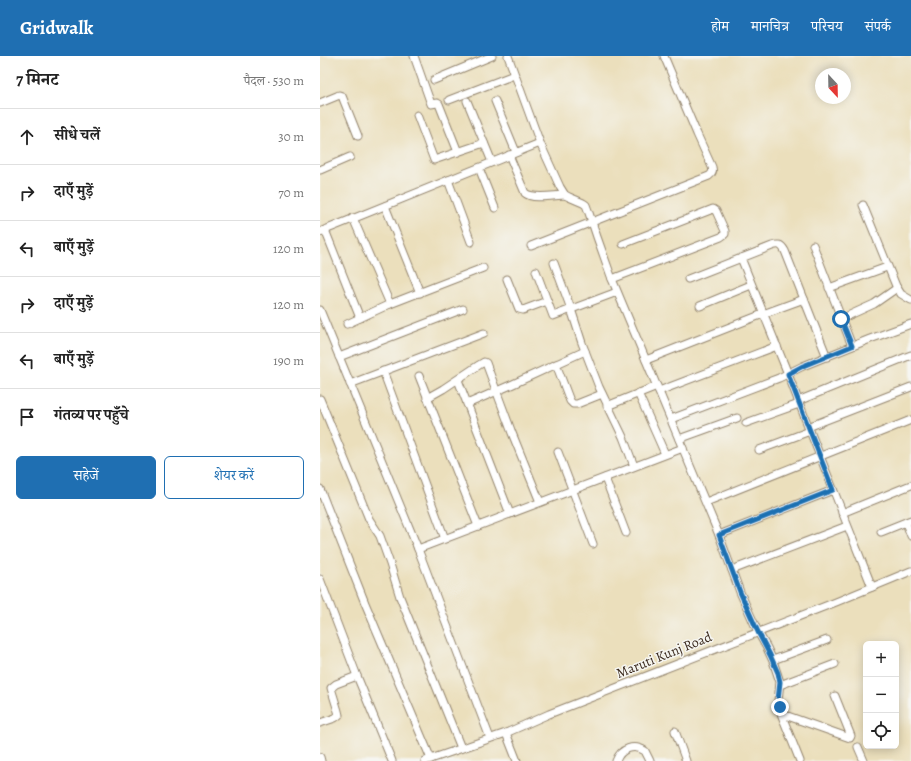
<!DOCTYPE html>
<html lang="hi">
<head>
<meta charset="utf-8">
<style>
	body { margin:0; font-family:Alegreya,"Noto Serif Devanagari",serif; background:#f2f2f2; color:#222 }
	.controls { position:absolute; right:12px; bottom:12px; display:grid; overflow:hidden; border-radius:6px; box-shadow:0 2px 10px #0003 }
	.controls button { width:36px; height:36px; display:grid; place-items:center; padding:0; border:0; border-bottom:1px solid #e0e0e0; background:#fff; color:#222; font:20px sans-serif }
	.compass { position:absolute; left:495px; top:12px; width:36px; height:36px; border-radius:50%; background:#fff; box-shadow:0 2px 10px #0003; rotate:158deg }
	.stop { position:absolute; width:12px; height:12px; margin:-9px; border:3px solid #1f6fb2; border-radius:50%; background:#fff }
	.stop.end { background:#1f6fb2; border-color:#fff; box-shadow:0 1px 4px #0008 }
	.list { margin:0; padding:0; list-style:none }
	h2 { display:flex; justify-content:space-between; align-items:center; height:52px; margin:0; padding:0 16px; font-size:17px }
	h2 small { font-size:13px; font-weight:400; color:#767676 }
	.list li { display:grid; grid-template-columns:26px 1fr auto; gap:12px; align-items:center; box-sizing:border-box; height:56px; padding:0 16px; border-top:1px solid #e0e0e0 }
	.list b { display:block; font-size:15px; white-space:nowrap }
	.list em { font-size:13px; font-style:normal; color:#767676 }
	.actions { display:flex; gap:8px; padding:12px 16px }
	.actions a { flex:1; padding:9px 0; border:1px solid #1f6fb2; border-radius:6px; text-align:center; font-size:14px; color:#1f6fb2 }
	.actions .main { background:#1f6fb2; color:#fff }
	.icon { flex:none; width:22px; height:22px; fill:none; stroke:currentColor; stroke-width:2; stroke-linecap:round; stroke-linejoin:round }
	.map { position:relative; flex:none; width:591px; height:705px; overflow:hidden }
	header { display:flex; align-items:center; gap:24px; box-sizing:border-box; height:56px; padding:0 20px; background:#1f6fb2; color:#fff }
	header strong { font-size:19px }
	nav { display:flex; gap:22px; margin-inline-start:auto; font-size:14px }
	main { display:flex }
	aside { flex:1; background:#fff }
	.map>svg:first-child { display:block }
</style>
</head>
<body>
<header>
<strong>Gridwalk</strong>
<nav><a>होम</a><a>मानचित्र</a><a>परिचय</a><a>संपर्क</a></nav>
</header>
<main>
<aside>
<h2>7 मिनट<small>पैदल · 530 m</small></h2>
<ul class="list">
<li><svg class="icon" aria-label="ahead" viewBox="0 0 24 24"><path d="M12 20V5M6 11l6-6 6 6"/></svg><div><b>सीधे चलें</b></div><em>30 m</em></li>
<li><svg class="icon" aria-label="right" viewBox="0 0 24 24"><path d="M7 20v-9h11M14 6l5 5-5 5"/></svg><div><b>दाएँ मुड़ें</b></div><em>70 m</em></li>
<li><svg class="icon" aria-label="left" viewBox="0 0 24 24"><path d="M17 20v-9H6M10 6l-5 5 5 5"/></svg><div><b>बाएँ मुड़ें</b></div><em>120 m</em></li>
<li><svg class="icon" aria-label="right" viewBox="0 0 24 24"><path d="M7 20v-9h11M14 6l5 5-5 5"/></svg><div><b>दाएँ मुड़ें</b></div><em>120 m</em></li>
<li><svg class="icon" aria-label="left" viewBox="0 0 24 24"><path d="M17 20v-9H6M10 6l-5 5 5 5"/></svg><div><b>बाएँ मुड़ें</b></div><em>190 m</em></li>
<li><svg class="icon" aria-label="arrive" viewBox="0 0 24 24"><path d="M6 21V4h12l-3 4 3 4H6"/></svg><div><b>गंतव्य पर पहुँचे</b></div></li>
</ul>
<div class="actions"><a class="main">सहेजें</a><a>शेयर करें</a></div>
</aside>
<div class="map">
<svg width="591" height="705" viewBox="0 0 591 705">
	<rect width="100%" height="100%" fill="#f6f6f2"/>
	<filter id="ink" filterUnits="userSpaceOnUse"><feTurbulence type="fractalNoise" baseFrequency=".025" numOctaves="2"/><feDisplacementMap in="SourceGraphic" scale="8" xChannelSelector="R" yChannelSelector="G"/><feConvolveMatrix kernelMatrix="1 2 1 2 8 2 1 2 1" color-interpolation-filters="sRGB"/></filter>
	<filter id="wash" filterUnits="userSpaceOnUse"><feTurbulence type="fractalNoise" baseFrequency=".012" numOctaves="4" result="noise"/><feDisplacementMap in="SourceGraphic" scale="16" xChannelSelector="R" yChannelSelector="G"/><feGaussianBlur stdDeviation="0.9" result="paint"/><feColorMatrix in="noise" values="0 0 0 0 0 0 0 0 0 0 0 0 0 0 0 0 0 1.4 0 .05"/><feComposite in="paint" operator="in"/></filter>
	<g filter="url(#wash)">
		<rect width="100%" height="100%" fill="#ebdfbc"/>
	</g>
	<g filter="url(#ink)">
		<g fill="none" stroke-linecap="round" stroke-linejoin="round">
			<defs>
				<g id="minor">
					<polyline points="94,0 111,48 117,47 119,48 138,96"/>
					<polyline points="188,0 220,87 240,131 245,139 249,141 263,147 266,149 269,157 277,181 292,223 399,479 420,536 438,576 447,592 453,605 460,626 458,645 462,660 480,705"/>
					<polyline points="114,24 172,0"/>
					<polyline points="129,44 194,19"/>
					<polyline points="147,45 172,106"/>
					<polyline points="175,45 196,96"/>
					<polyline points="0,47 17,40 19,39 22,40 38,80"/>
					<polyline points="97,59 114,104 164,87"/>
					<path d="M 189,99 L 205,137 C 213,144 235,139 245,139"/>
					<polyline points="159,112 175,152"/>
					<polyline points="0,114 30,101"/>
					<polyline points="128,124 151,186"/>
					<polyline points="543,149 576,230 581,238 591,244"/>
					<polyline points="65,150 100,237"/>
					<polyline points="33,162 70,248 163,212"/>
					<polyline points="5,174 40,262"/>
					<polyline points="0,176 220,87"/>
					<polyline points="493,189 532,290"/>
					<path d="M 211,190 L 389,120 C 393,117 393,115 392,111 L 377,78 L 344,0"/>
					<polyline points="421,202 468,318 490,375 552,531"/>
					<polyline points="234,207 251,253 262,287 279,331 303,381 314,410"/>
					<polyline points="216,215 233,260 297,236"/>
					<polyline points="187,223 199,253 203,254 227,245"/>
					<polyline points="292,223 401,181 405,178 405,175 396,155 393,153 303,188"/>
					<path d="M 368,223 L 452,190 C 459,188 461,188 465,195 L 507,301"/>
					<polyline points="509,232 567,211"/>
					<polyline points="380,250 431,229"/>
					<polyline points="0,254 98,493 170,682"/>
					<polyline points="521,263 554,248 577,232"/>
					<polyline points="27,268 70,248"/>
					<polyline points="19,301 143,253"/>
					<polyline points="326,304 443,258 484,243"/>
					<polyline points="236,308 250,345 253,348 257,348 282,338"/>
					<polyline points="63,315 125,483"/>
					<polyline points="99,320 158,470"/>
					<polyline points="138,324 190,458"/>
					<polyline points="30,328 164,277"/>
					<polyline points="339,335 457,290"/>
					<polyline points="318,337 345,398"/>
					<polyline points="107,342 123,333 159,309 164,306 166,307 192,377 220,446"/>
					<polyline points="0,343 49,463 60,480 70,508 80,541 141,692"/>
					<polyline points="478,345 591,299"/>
					<polyline points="147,348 193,328 265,295"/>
					<polyline points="287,350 337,330"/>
					<polyline points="351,363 459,322 483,310 550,283 591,268"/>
					<polyline points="426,367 479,348"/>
					<polyline points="488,371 591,331"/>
					<polyline points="359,383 417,362"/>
					<polyline points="439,394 490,375"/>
					<polyline points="238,396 273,488"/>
					<polyline points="285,422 306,477"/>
					<polyline points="0,433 45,547 111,703"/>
					<polyline points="386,446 591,364"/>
					<polyline points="522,457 591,429"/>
					<polyline points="586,467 591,480"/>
					<polyline points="561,476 591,464"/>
					<polyline points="399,479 513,434"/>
					<polyline points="98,493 363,392"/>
					<polyline points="412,514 527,470"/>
					<polyline points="0,523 37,620 72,705"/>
					<polyline points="453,604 507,584"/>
					<polyline points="460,629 515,608"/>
					<polyline points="462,658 530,682 531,680 515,640"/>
					<polyline points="0,667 15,662 19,659 18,655 11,632 16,628 37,620"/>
					<polyline points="355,675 366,705"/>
					<polyline points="186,677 197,705"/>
					<polyline points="538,691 544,705"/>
					<polyline points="0,701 1,705"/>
					<polyline points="105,705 186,677 229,658 516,546 591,515"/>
					<path d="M 296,705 C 301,692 314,688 325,695 L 330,705"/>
				</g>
			</defs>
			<use href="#minor" stroke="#93846d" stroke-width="9"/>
			<use href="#minor" stroke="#fff" stroke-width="7"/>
		</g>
	</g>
	<g fill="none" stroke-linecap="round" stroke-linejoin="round" filter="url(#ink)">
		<polyline stroke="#1f6fb2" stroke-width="5" points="460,651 458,644 460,626 458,617 450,599 438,576 420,536 399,479 513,434 478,344 468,318 483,310 532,290 521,263"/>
	</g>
	<g text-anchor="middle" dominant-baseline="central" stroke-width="3" stroke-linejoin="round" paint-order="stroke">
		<g font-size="14" fill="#3b2a1e" stroke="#f6f6f2">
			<text transform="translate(344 599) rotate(-22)">Maruti Kunj Road</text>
		</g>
	</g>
</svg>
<div class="controls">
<button>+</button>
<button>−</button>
<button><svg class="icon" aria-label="locate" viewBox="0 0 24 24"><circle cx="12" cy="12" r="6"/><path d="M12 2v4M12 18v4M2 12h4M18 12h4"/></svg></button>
</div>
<svg class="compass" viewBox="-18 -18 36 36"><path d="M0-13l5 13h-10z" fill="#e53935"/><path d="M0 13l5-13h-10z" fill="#767676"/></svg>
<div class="stop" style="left:521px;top:263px"></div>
<div class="stop end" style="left:460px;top:651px"></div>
</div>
</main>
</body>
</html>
